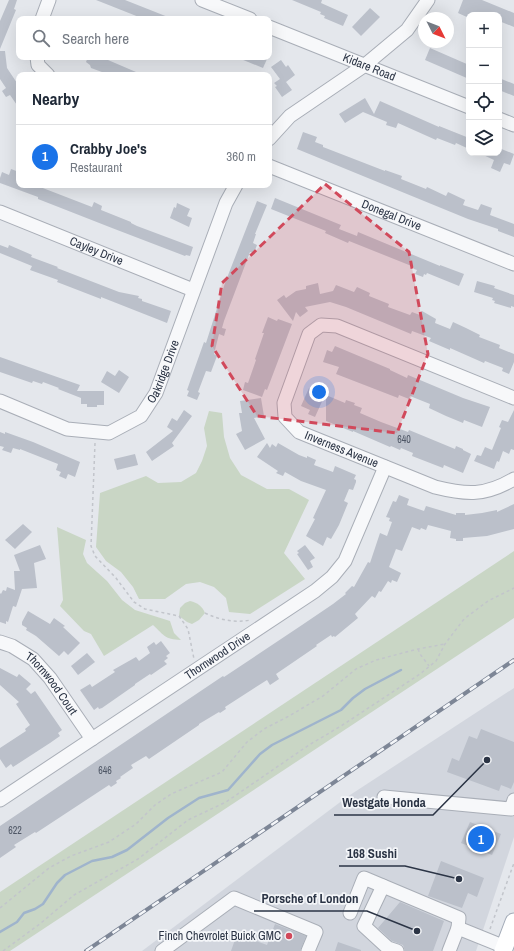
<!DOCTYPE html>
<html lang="en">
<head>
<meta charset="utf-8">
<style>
	body { margin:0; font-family:"Archivo Narrow",sans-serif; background:#f2f2f3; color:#1f2937 }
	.controls { position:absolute; right:12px; top:12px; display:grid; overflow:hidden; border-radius:8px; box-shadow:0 4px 16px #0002 }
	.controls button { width:36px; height:36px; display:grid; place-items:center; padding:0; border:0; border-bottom:1px solid #e0e1e3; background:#fff; color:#1f2937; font:20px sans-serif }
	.compass { position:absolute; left:418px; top:12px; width:36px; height:36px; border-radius:50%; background:#fff; box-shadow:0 4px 16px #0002; rotate:132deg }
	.you { position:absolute; left:319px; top:392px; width:14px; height:14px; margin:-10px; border:3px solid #fff; border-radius:50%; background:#1a73e8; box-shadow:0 0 0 6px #1a73e833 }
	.badge { display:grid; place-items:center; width:26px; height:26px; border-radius:50%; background:#1a73e8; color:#fff; font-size:13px; font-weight:700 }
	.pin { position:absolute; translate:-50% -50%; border:2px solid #fff; box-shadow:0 1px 4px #0006 }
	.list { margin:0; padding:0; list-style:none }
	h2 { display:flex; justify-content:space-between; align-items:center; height:52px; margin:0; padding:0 16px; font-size:17px }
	h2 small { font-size:13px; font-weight:400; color:#747a83 }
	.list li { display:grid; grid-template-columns:26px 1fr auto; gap:12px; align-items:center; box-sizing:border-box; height:64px; padding:0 16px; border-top:1px solid #e0e1e3 }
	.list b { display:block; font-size:15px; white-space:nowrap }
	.list p { margin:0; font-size:13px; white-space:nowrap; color:#747a83 }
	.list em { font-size:13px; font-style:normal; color:#747a83 }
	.icon { flex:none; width:22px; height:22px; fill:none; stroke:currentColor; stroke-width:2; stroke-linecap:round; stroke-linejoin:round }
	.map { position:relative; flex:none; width:514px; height:951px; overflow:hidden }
	.search { position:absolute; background:#fff; box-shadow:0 4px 16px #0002; left:16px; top:16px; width:256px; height:44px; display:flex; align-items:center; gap:10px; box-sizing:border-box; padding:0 14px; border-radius:8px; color:#747a83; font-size:15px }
	.panel { position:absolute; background:#fff; box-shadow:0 4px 16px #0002; left:16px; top:72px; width:256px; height:116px; border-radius:8px }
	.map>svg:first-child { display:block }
</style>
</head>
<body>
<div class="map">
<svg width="514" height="951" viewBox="0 0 514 951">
	<rect width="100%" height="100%" fill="#e4e7ec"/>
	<polygon fill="#d2d6de" points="514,688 514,837 476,951 142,951 347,797"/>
	<g fill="#c9d6c5">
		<polygon points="209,411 222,413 224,437 230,458 241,475 267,489 289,489 309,500 284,553 305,579 250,614 229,612 226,598 214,587 200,582 186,584 165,599 139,599 133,587 121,572 106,561 96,547 100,493 146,476 158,483 181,482 196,473 202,461 207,446 204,428"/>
		<path d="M 57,527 L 86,540 L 83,554 L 87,563 L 107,581 L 122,600 L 135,610 L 170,621 L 174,633 L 181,640 C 164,639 165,636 153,625 L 104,656 L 91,634 L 84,631 L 60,606 L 63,600 Z"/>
		<polygon points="514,551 514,618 10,951 0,951 0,892"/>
		<path d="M 190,601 C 198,603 202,606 205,613 L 199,620 L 192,624 L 187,622 L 179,616 L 180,608 L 185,603 Z"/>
	</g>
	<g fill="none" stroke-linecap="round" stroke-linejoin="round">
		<polyline stroke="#9fb4cc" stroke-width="2.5" points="0,932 17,922 24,913 35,909 43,904 57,883 65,875 92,861 112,857 127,850 168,818 199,798 228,790 260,754 272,745 341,710 353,698 365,689 401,670"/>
	</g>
	<g fill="#bbc0ca">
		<polygon points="9,0 17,0 14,9 16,10 0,49 0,21"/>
		<polygon points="96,0 125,0 173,19 144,19"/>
		<polygon points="292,0 322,0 321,3 348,15 343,26 324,18 325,16 320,14 321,12"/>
		<polygon points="463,0 482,0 514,13 514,27 499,21 499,15 479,15 472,12 471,15 469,15 469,18 458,13"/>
		<polygon points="370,8 380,17 361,36 352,27"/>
		<polygon points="430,48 469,65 469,79 425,60"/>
		<polygon points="0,51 5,51 7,68 19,86 19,108 10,95 6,97 2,91 6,88 0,79"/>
		<polygon points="88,57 101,57 143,75 110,75 91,68 90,65 86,62"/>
		<polygon points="236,57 263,57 267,59 263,68"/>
		<polygon points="281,60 286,67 288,65 295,75 286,82 292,90 282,97 275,87 277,86 274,83 280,79 271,67"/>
		<polygon points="499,78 514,84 514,96 499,90"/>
		<polygon points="365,98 374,114 380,101 439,127 439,126 469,138 469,149 456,143 455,145 437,138 436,140 398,123 396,128 386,125 387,122 363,112 345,123 339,114"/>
		<polygon points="303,132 317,137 315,142 323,145 323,147 385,171 385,170 402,176 401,179 426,189 427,187 446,196 448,192 465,200 463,205 478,210 481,204 492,208 490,215 514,224 514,237 498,231 498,229 468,219 297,149"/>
		<polygon points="499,148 514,154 510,165 504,163 500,172 491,168 494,160 479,153 499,153"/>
		<polygon points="11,169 19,172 17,177 19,178 19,185 35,185 92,207 94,202 102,206 101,210 131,222 131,223 137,226 193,247 190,256 186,255 185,256 112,228 38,199 38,197 0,183 0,178 2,172 9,175"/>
		<polygon points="275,198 341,225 339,229 357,236 358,232 440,266 440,265 464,274 459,286 427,273 426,275 424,274 423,277 415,274 417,270 414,269 414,267 349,241 348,243 325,233 326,231 271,209"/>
		<polygon points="257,201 267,205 255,234 256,234 253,243 257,245 254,253 250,252 224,321 222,328 226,329 224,336 219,334 214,354 217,356 211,372 206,371 198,392 200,393 197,400 187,396 189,391 187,390 204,342 206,343 225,283"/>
		<polygon points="177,203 190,209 187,216 192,218 189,227 170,218 174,207 176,208"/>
		<polygon points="0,245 8,248 9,245 32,255 31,257 58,267 57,268 119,292 139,296 138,298 142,299 142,301 171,311 167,323 101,297 101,299 57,282 58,280 30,270 32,266 0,253"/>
		<polygon points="477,281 495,286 494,288 514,295 514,307 511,306 511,308 494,303 495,301 492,300 493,298 474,292"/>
		<polygon points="318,283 320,294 333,291 336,285 354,292 357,287 370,293 369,296 389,304 388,307 410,315 412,312 420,315 422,311 436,319 435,323 450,329 453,322 466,328 480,335 479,337 500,345 499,348 514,354 514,362 509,374 502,371 503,368 485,361 484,363 450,348 450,350 429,341 431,338 412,331 411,334 346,307 330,302 305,307 308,311 300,317 296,312 293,321 277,300 284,295 286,298 296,291 306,289 306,286"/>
		<polygon points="268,317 277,321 278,319 292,324 267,390 265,389 262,397 243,390 245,382 248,383 256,360 255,359 264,333 262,333"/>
		<polygon points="335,346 390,369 390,370 407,378 408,375 463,398 490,407 482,427 464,420 463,423 446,416 429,408 430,404 410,396 409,399 399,395 398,398 336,374 339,367 323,362 327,350 332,352"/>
		<polygon points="0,357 80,385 77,391 104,391 104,405 97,405 97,407 87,407 87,404 81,404 81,398 58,389 59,388 43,382 42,384 33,381 32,383 0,372"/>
		<polygon points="119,370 129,377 119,393 101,382 107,371 115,376"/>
		<polygon points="309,388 325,395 315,417 308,414 310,410 301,406"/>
		<polygon points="326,395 345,403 346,400 355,403 354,405 362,408 360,413 381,422 408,432 409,430 455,449 456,446 463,449 463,450 471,454 463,473 444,465 443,468 412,456 413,453 401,448 400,450 391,446 390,447 353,431 353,432 326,421"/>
		<polygon points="261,398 264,416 254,418 265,439 245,450 236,434 242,431 239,413 242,413 240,401"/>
		<polygon points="184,410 192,416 172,443 174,446 152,461 146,452 173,431 167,427 172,418 177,421"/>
		<polygon points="514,410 514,450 511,449 509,454 503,451 499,462 497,461 494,469 474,461 477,455 481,456 485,447 492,450 501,428 499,427 502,420 508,422"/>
		<polygon points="0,432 5,434 5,432 33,442 80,462 75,477 68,474 66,479 59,476 61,472 56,470 58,464 20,449 20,450 13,448 11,453 2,450 4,447 0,446"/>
		<polygon points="267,443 270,448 272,444 276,447 278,443 299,455 307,458 307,456 316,460 314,465 333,472 335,466 356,475 354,479 356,480 356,482 353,490 349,489 344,501 348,503 339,525 331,539 327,537 323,546 306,536 315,519 313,518 326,490 301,481 285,472 283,476 276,473 278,471 257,457"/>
		<polygon points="135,454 138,465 117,470 114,459"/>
		<polygon points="399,495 409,499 407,505 424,511 426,506 456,515 456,513 465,513 465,515 482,513 497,510 497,512 514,504 514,529 487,536 463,538 463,541 456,541 456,539 450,538 451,531 428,525 426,530 421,528 420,530 412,527 402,551 396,549 389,567 401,573 397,582 392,580 391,583 388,581 381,592 379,591 375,598 372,596 355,614 358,618 335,637 334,636 332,637 331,635 316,645 317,646 276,674 279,679 270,685 267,680 225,707 226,709 220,713 219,712 199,724 199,725 149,759 146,756 131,765 133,768 120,777 121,778 116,781 117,783 111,787 109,785 36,833 35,832 14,845 16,847 0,858 0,826 223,676 224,677 302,625 333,604 346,594 345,593 352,586 354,587 368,562 370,563 380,533 387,536 392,522 389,521 390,518 386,517 393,501 396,502"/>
		<polygon points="23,524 32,532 15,549 5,540"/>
		<polygon points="40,545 46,559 34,563 37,588 22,589 16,607 13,606 8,622 6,621 6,624 0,622 0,593 1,594 3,590 6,591 7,587 15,590 14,571 20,571 14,555"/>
		<polygon points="305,545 315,558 310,561 313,567 308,570 297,554 299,553 297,551"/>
		<polygon points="28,611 50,624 54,618 65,626 63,627 80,643 68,655 64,651 59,656 36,636 26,630 27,628 22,625 22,622"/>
		<polygon points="161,641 170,653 166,656 168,658 164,661 167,664 151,675 150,674 135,684 135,685 102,708 99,709 98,707 94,710 80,690 90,684 92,687 115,672 113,670 136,657 139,661 150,653 147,647 154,642 156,645"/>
		<polygon points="87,653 95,662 78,675 71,666"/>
		<polygon points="0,668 17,677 19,674 31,684 26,689 31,694 35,691 62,730 58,733 60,736 50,743 13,767 11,764 6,768 0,759 0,748 26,731 25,729 30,725 16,704 19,702 0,685"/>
		<polygon points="481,729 514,742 514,782 511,789 501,785 499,791 447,772 452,758 459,761 469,736 477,739"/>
		<polygon points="470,822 501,834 492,855 461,843"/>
		<polygon points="441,861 484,878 477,897 468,893 462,908 428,896"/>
		<polygon points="400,902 444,921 433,951 405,951 403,945 392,941 378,928"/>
		<polygon points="275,924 306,936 300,951 231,951 237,934 267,945"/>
		<polygon points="338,942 361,950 361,951 335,951"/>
	</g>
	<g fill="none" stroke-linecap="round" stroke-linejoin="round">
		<defs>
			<g id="minor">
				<polyline points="202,0 250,19"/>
				<polyline points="42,19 49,0"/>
				<path id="s1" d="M 269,27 L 469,107"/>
				<polyline points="37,57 38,65 48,75"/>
				<polyline points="499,119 514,125"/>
				<polyline points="269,139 290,116 365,65 407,30 428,0"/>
				<path id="s2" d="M 269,166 L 514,264"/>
				<path id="s3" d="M 0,212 L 193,290"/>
				<path id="s4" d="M 514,398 L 337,326 L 321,325 L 309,334 L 284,403 L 285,417 L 299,432 L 435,487 C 467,495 485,496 514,479"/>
				<path id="s5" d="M 0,401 L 67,429 L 109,433 L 141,416 L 156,393 L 226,203 L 236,185"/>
				<path id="s6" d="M 0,642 L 12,646 L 33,659 L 50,678 L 92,739"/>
				<polyline points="384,797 511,809 514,800"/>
				<path id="s7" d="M 0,800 L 315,591 L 332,577 L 345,561 L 385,467"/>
				<polyline points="383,886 364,926 388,948 397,951"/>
				<polyline points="350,913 364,878 459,918 458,928"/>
				<polyline points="162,951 234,898 316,932 308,951"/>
				<polyline points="449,951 458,928 505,947"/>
			</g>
			<polyline id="major" points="503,951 514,922"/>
		</defs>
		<use href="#minor" stroke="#a9aeb7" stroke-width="15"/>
		<use href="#major" stroke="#a3abb8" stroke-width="19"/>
		<g stroke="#c2c5cb" stroke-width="1.5" stroke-dasharray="3 3" stroke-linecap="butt">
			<polyline points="95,443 91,546 95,556 116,578 134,602 145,609 179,616 188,629 194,659"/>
			<path d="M 205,613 C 220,620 234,623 251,620"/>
			<polyline points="418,649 420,654 429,666"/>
			<polyline points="0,908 49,868 71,856 109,842 136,824 155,805 171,794 222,772 247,742 264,729 289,716 323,696 356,669 376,660 418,649 445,644"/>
			<polyline points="490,929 514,863"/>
			<polyline points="3,951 41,923 74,895 138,859 188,820 226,802 309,745 341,726 420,674 436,661 445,644 464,619 488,601 514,588"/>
		</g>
		<use href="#minor" stroke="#f7f8fa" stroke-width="13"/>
		<use href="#major" stroke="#fff" stroke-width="17"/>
		<defs>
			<polyline id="rail" points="86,951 514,660"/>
		</defs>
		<use href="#rail" stroke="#7d8696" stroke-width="4"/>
		<use href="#rail" stroke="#f4f6f9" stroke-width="2.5" stroke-dasharray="8" stroke-linecap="butt"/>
	</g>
	<path fill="#d1495b" fill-opacity="0.2" stroke="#d1495b" stroke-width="3" stroke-dasharray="8 5" stroke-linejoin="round" d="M 325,184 L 409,252 L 428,354 L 397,433 L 257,416 L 212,346 L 222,283 Z"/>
	<circle fill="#d1495b" stroke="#f4f6f9" stroke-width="1.5" cx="289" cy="936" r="4"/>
	<g text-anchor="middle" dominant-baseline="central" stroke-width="3.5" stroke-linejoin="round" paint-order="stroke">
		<g font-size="10" fill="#4f5766">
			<text x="404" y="439">640</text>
			<text x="105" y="770">646</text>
			<text x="15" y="830">622</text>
		</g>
		<g font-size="12" fill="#2b3445" stroke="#f4f6f9">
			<text stroke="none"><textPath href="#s1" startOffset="108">Kidare Road</textPath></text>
			<text stroke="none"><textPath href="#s2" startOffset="132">Donegal Drive</textPath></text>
			<text stroke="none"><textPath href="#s3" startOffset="104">Cayley Drive</textPath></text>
			<text stroke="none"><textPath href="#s5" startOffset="201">Oakridge Drive</textPath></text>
			<text stroke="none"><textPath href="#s4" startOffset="376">Inverness Avenue</textPath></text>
			<text stroke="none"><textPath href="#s7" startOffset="261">Thornwood Drive</textPath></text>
			<text stroke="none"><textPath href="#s6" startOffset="68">Thornwood Court</textPath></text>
		</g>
		<g font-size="12" fill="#2b3445" stroke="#f4f6f9" text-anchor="end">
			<text x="281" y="936">Finch Chevrolet Buick GMC</text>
		</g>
	</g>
	<path fill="none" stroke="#2b3445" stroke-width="1.5" d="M487 760L433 815H334M459 879L405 866H339M417 931L367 911H254"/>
	<g fill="#2b3445" stroke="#f4f6f9" stroke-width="1.5">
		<circle cx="487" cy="760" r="4"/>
		<circle cx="459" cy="879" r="4"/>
		<circle cx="417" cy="931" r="4"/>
	</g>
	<g font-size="13" text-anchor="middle" font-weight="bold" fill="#2b3445" stroke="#f4f6f9" stroke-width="3.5" stroke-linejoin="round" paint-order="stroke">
		<text x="384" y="807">Westgate Honda</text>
		<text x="372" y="858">168 Sushi</text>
		<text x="310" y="903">Porsche of London</text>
	</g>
</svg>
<div class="controls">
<button>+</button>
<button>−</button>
<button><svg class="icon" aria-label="locate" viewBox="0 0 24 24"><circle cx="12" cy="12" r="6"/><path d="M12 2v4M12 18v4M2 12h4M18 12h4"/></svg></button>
<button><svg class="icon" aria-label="layers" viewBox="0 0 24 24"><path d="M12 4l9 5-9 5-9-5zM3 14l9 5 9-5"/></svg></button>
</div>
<svg class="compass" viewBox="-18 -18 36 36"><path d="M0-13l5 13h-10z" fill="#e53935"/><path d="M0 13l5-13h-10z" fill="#747a83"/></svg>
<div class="you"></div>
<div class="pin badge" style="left:481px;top:839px">1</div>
<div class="search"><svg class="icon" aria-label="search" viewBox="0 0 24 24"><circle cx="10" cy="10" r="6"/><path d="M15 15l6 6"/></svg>Search here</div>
<section class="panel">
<h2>Nearby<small></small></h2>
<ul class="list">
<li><span class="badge">1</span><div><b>Crabby Joe's</b><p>Restaurant</p></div><em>360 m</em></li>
</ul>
</section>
</div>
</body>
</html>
